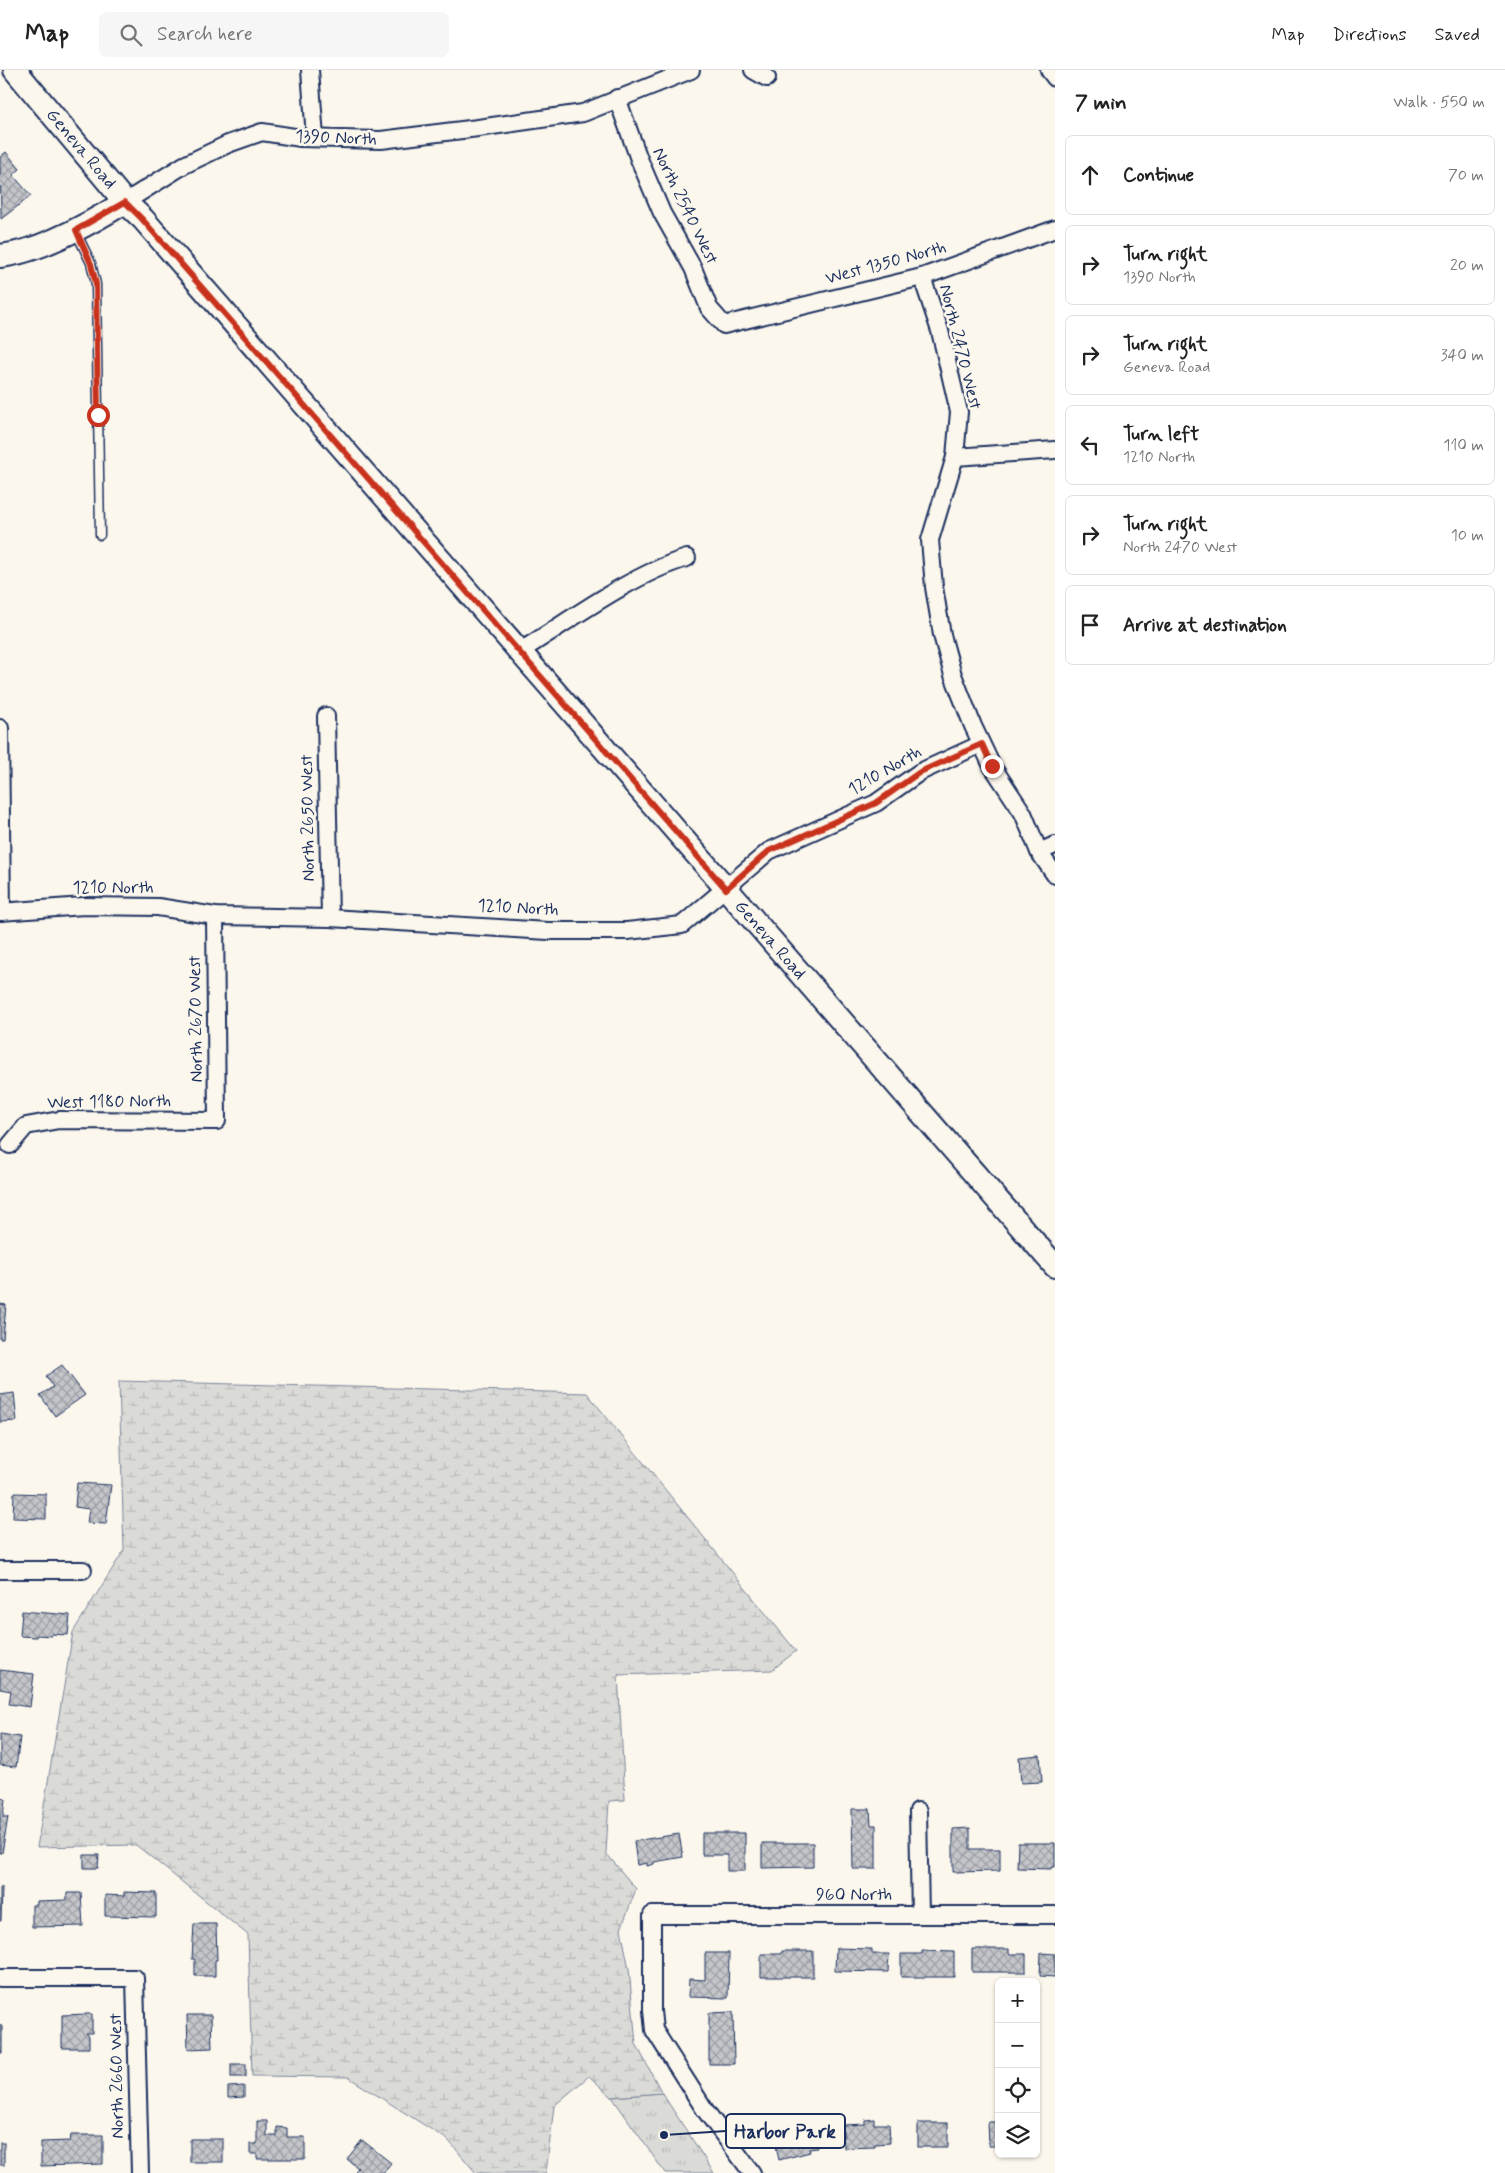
<!DOCTYPE html>
<html lang="en">
<head>
<meta charset="utf-8">
<style>
	body { margin:0; font-family:Mynerve,sans-serif; background:#f6f6f6; color:#222 }
	.controls { position:absolute; right:15px; bottom:15px; display:grid; overflow:hidden; border-radius:8px; box-shadow:0 1px 4px #0004 }
	.controls button { width:45px; height:45px; display:grid; place-items:center; padding:0; border:0; border-bottom:1px solid #e0e0e0; background:#fff; color:#222; font:25px sans-serif }
	.stop { position:absolute; width:15px; height:15px; margin:-11px; border:4px solid #c8321e; border-radius:50%; background:#fff }
	.stop.end { background:#c8321e; border-color:#fff; box-shadow:0 1px 5px #0008 }
	.list { margin:0; padding:0; list-style:none }
	h2 { display:flex; justify-content:space-between; align-items:center; height:65px; margin:0; padding:0 20px; font-size:21px }
	h2 small { font-size:16px; font-weight:400; color:#767676 }
	.list li { display:grid; grid-template-columns:32px 1fr auto; gap:15px; align-items:center; box-sizing:border-box; height:80px; margin:0 10px 10px; padding:0 10px; border:1px solid #e0e0e0; border-radius:8px }
	.list b { display:block; font-size:19px; white-space:nowrap }
	.list p { margin:0; font-size:16px; white-space:nowrap; color:#767676 }
	.list em { font-size:16px; font-style:normal; color:#767676 }
	.icon { flex:none; width:28px; height:28px; fill:none; stroke:currentColor; stroke-width:2; stroke-linecap:round; stroke-linejoin:round }
	.map { position:relative; flex:none; width:1055px; height:2103px; overflow:hidden }
	header { display:flex; align-items:center; gap:30px; box-sizing:border-box; height:70px; padding:0 25px; background:#fff; border-bottom:1px solid #e0e0e0 }
	header strong { font-size:24px }
	nav { display:flex; gap:28px; margin-inline-start:auto; font-size:18px }
	.search { width:350px; height:45px; background:#f6f6f6; display:flex; align-items:center; gap:12px; box-sizing:border-box; padding:0 18px; border-radius:8px; color:#767676; font-size:19px }
	main { display:flex }
	aside { flex:1; background:#fff }
	.map>svg:first-child { display:block }
</style>
</head>
<body>
<header>
<strong>Map</strong>
<div class="search"><svg class="icon" aria-label="search" viewBox="0 0 24 24"><circle cx="10" cy="10" r="6"/><path d="M15 15l6 6"/></svg>Search here</div>
<nav><a>Map</a><a>Directions</a><a>Saved</a></nav>
</header>
<main>
<div class="map">
<svg width="1055" height="2103" viewBox="0 0 1055 2103">
	<defs>
		<pattern id="grass-tufts" width="24" height="20" patternUnits="userSpaceOnUse" patternTransform="scale(1.25)"><rect width="24" height="20" fill="#dadad7"/><path d="M3 7l-1-3M5 7V3M7 7l1-3M15 17l-1-3M17 17v-4M19 17l1-3" fill="none" stroke="#babbbb"/></pattern>
		<pattern id="wetland-marsh" width="20" height="14" patternUnits="userSpaceOnUse" patternTransform="scale(1.25)"><rect width="20" height="14" fill="#dadad7"/><path d="M1 5h8M5 5V1M11 12h8M15 12V8" fill="none" stroke="#babbbb"/></pattern>
		<pattern id="building-cross-hatch" width="8" height="8" patternUnits="userSpaceOnUse" patternTransform="scale(1.25)"><rect width="8" height="8" fill="#c3c5c9"/><path d="M0 0l8 8M0 8l8-8" fill="none" stroke="#9ea0a6"/></pattern>
	</defs>
	<rect width="100%" height="100%" fill="#fbf7ec"/>
	<filter id="ink" filterUnits="userSpaceOnUse"><feTurbulence type="fractalNoise" baseFrequency=".02" numOctaves="2"/><feDisplacementMap in="SourceGraphic" scale="10" xChannelSelector="R" yChannelSelector="G"/><feConvolveMatrix kernelMatrix="1 2 1 2 8 2 1 2 1" color-interpolation-filters="sRGB"/></filter>
	<g filter="url(#ink)">
		<polygon fill="url(#grass-tufts)" stroke="#7a849a" points="662,2023 714,2103 665,2103 612,2027"/>
		<polygon fill="url(#wetland-marsh)" stroke="#7a849a" points="119,1311 587,1323 796,1581 772,1600 618,1605 625,1730 609,1731 606,1783 636,1819 621,1859 629,1899 636,1974 662,2023 612,2027 589,2006 554,2036 546,2103 476,2103 448,2070 348,2007 252,2006 248,1865 136,1775 37,1777 73,1562 124,1480"/>
		<g fill="url(#building-cross-hatch)" stroke="#1b2f5e">
			<polygon points="6,82 20,99 13,105 31,126 1,149 0,87"/>
			<polygon points="0,1234 6,1235 3,1269 0,1269"/>
			<polygon points="62,1295 85,1325 55,1346 40,1325 53,1317 46,1306"/>
			<polygon points="14,1323 17,1351 0,1352 0,1325"/>
			<polygon points="77,1413 111,1415 106,1454 87,1453 89,1439 75,1437"/>
			<polygon points="14,1423 46,1424 46,1449 13,1448"/>
			<polygon points="22,1541 70,1545 68,1565 51,1564 51,1566 37,1565 36,1567 20,1566"/>
			<polygon points="0,1600 34,1604 30,1637 9,1634 11,1621 0,1619"/>
			<polygon points="0,1664 20,1667 16,1697 0,1695"/>
			<polygon points="1040,1685 1042,1712 1021,1713 1019,1687"/>
			<polygon points="0,1728 5,1729 3,1747 8,1747 2,1783 0,1783"/>
			<polygon points="852,1739 870,1739 871,1755 876,1755 876,1799 853,1799"/>
			<polygon points="970,1758 970,1779 1000,1779 1000,1801 953,1802 953,1759"/>
			<polygon points="702,1763 745,1763 745,1801 727,1801 727,1785 702,1785"/>
			<polygon points="679,1764 683,1787 654,1792 654,1794 647,1796 647,1793 637,1795 634,1771"/>
			<polygon points="762,1773 813,1773 813,1797 762,1798"/>
			<polygon points="1018,1773 1055,1773 1055,1797 1051,1797 1051,1799 1017,1798"/>
			<polygon points="84,1785 99,1785 98,1798 84,1798"/>
			<polygon points="0,1817 2,1817 1,1851 0,1851"/>
			<polygon points="124,1822 156,1823 156,1847 105,1846 105,1825 124,1826"/>
			<polygon points="67,1823 81,1823 83,1856 32,1857 32,1835 37,1835 37,1831 67,1830"/>
			<polygon points="194,1854 216,1854 217,1890 215,1890 215,1906 195,1906 195,1889 192,1889"/>
			<polygon points="836,1878 872,1879 872,1884 889,1884 888,1902 835,1901"/>
			<polygon points="972,1879 1009,1879 1009,1884 1026,1884 1026,1902 972,1902"/>
			<polygon points="782,1881 813,1881 813,1907 761,1907 761,1884 782,1884"/>
			<polygon points="922,1881 954,1882 954,1907 901,1907 901,1884 922,1884"/>
			<polygon points="705,1883 729,1883 728,1928 688,1927 689,1909 705,1910"/>
			<polygon points="1041,1883 1055,1884 1055,1907 1040,1906"/>
			<polygon points="733,1942 734,1994 709,1994 709,1943"/>
			<polygon points="87,1944 92,1944 92,1963 86,1963 89,1966 89,1978 62,1978 62,1945"/>
			<polygon points="187,1945 211,1945 212,1978 188,1979"/>
			<polygon points="0,1954 2,1957 2,1983 0,1983"/>
			<rect x="231" y="1994" width="15" height="13"/>
			<polygon points="244,2016 244,2027 228,2028 228,2017"/>
			<polygon points="874,2049 874,2054 889,2054 890,2073 875,2074 875,2077 844,2078 843,2055 865,2054 865,2050"/>
			<polygon points="257,2051 267,2051 267,2066 277,2066 277,2057 287,2058 287,2067 305,2067 305,2089 257,2089 257,2084 250,2084 250,2074 257,2074"/>
			<polygon points="988,2052 999,2052 999,2076 989,2076"/>
			<rect x="918" y="2053" width="30" height="24"/>
			<polygon points="812,2057 817,2078 809,2079 810,2082 779,2090 774,2066"/>
			<polygon points="71,2065 103,2065 103,2094 41,2096 41,2072 70,2071"/>
			<rect x="190" y="2069" width="33" height="23"/>
			<polygon points="362,2070 391,2093 383,2103 357,2103 355,2101 358,2098 347,2089"/>
			<rect x="0" y="2073" width="4" height="22"/>
		</g>
		<g fill="none" stroke-linecap="round" stroke-linejoin="round">
			<defs>
				<polyline id="lane" points="76,162 91,193 96,214 100,465"/>
				<g id="street">
					<polyline points="310,0 315,68"/>
					<polyline points="753,0 767,8"/>
					<polyline points="1049,0 1055,8"/>
					<polyline points="617,28 639,89 662,143 693,198 709,238 724,255 922,207 1055,159"/>
					<polyline points="125,132 184,95 228,74 262,62 301,68 381,70 478,58 583,43 691,0"/>
					<polyline points="922,207 940,261 959,342 955,387 930,470 934,517 942,565 953,605 973,656 992,696 1023,743 1039,782 1055,805"/>
					<polyline points="955,387 1055,380"/>
					<path d="M 519,582 C 569,551 632,504 687,488"/>
					<polyline points="326,646 330,848"/>
					<polyline points="0,658 2,842"/>
					<polyline points="1039,782 1055,775"/>
					<polyline points="0,842 84,836 158,837 215,846 330,848 548,861 627,861 682,855 769,781 876,733 920,702 981,674"/>
					<polyline points="10,1075 26,1056 59,1050 217,1051 215,846"/>
					<polyline points="0,1500 83,1500"/>
					<polyline points="918,1741 920,1845"/>
					<polyline points="0,1908 135,1908 140,2103"/>
					<polyline points="752,2103 705,2040 654,1960 652,1941 652,1845 1055,1845"/>
				</g>
				<g id="secondary">
					<polyline points="15,0 125,132 143,149 1055,1196"/>
					<path d="M 0,186 C 40,182 91,153 125,132"/>
				</g>
			</defs>
			<use href="#lane" stroke="#1b2f5e" stroke-width="11"/>
			<use href="#street" stroke="#1b2f5e" stroke-width="20"/>
			<use href="#secondary" stroke="#1b2f5e" stroke-width="26"/>
			<use href="#lane" stroke="#fbf7ec" stroke-width="8"/>
			<use href="#street" stroke="#fbf7ec" stroke-width="16"/>
			<use href="#secondary" stroke="#fbf7ec" stroke-width="22"/>
		</g>
	</g>
	<g fill="none" stroke-linecap="round" stroke-linejoin="round" filter="url(#ink)">
		<polyline stroke="#c8321e" stroke-width="6" points="98,345 96,214 91,194 76,160 125,132 142,149 726,819 769,781 876,733 920,702 982,674 992,696"/>
	</g>
	<g text-anchor="middle" dominant-baseline="central" stroke-width="5" stroke-linejoin="round" paint-order="stroke">
		<g font-size="18" fill="#1b2f5e" stroke="#fbf7ec">
			<text transform="translate(336 68) rotate(2)">1390 North</text>
			<text transform="translate(81 79) rotate(50)">Geneva Road</text>
			<text transform="translate(685 136) rotate(64)">North 2540 West</text>
			<text transform="translate(886 193) rotate(-15)">West 1350 North</text>
			<text transform="translate(960 277) rotate(76)">North 2470 West</text>
			<text transform="translate(885 701) rotate(-30)">1210 North</text>
			<text transform="translate(308 748) rotate(-91)">North 2650 West</text>
			<text x="113" y="818">1210 North</text>
			<text transform="translate(518 838) rotate(3)">1210 North</text>
			<text transform="translate(770 870) rotate(49)">Geneva Road</text>
			<text transform="translate(196 949) rotate(-91)">North 2670 West</text>
			<text transform="translate(109 1032) rotate(-1)">West 1180 North</text>
			<text x="854" y="1825">960 North</text>
			<text transform="translate(117 2006) rotate(-91)">North 2660 West</text>
		</g>
	</g>
	<path fill="none" stroke="#1b2f5e" stroke-width="2" d="M664 2065L726 2061"/>
	<circle fill="#1b2f5e" stroke="#fbf7ec" stroke-width="2" cx="664" cy="2065" r="5"/>
	<rect fill="#fbf7ec" stroke="#1b2f5e" stroke-width="2" x="726" y="2044" width="119" height="34" rx="5"/>
	<g font-size="19" text-anchor="middle" font-weight="bold" fill="#1b2f5e">
		<text x="785" y="2068">Harbor Park</text>
	</g>
</svg>
<div class="controls">
<button>+</button>
<button>−</button>
<button><svg class="icon" aria-label="locate" viewBox="0 0 24 24"><circle cx="12" cy="12" r="6"/><path d="M12 2v4M12 18v4M2 12h4M18 12h4"/></svg></button>
<button><svg class="icon" aria-label="layers" viewBox="0 0 24 24"><path d="M12 4l9 5-9 5-9-5zM3 14l9 5 9-5"/></svg></button>
</div>
<div class="stop" style="left:98px;top:345px"></div>
<div class="stop end" style="left:992px;top:696px"></div>
</div>
<aside>
<h2>7 min<small>Walk · 550 m</small></h2>
<ul class="list">
<li><svg class="icon" aria-label="ahead" viewBox="0 0 24 24"><path d="M12 20V5M6 11l6-6 6 6"/></svg><div><b>Continue</b></div><em>70 m</em></li>
<li><svg class="icon" aria-label="right" viewBox="0 0 24 24"><path d="M7 20v-9h11M14 6l5 5-5 5"/></svg><div><b>Turn right</b><p>1390 North</p></div><em>20 m</em></li>
<li><svg class="icon" aria-label="right" viewBox="0 0 24 24"><path d="M7 20v-9h11M14 6l5 5-5 5"/></svg><div><b>Turn right</b><p>Geneva Road</p></div><em>340 m</em></li>
<li><svg class="icon" aria-label="left" viewBox="0 0 24 24"><path d="M17 20v-9H6M10 6l-5 5 5 5"/></svg><div><b>Turn left</b><p>1210 North</p></div><em>110 m</em></li>
<li><svg class="icon" aria-label="right" viewBox="0 0 24 24"><path d="M7 20v-9h11M14 6l5 5-5 5"/></svg><div><b>Turn right</b><p>North 2470 West</p></div><em>10 m</em></li>
<li><svg class="icon" aria-label="arrive" viewBox="0 0 24 24"><path d="M6 21V4h12l-3 4 3 4H6"/></svg><div><b>Arrive at destination</b></div></li>
</ul>
</aside>
</main>
</body>
</html>
